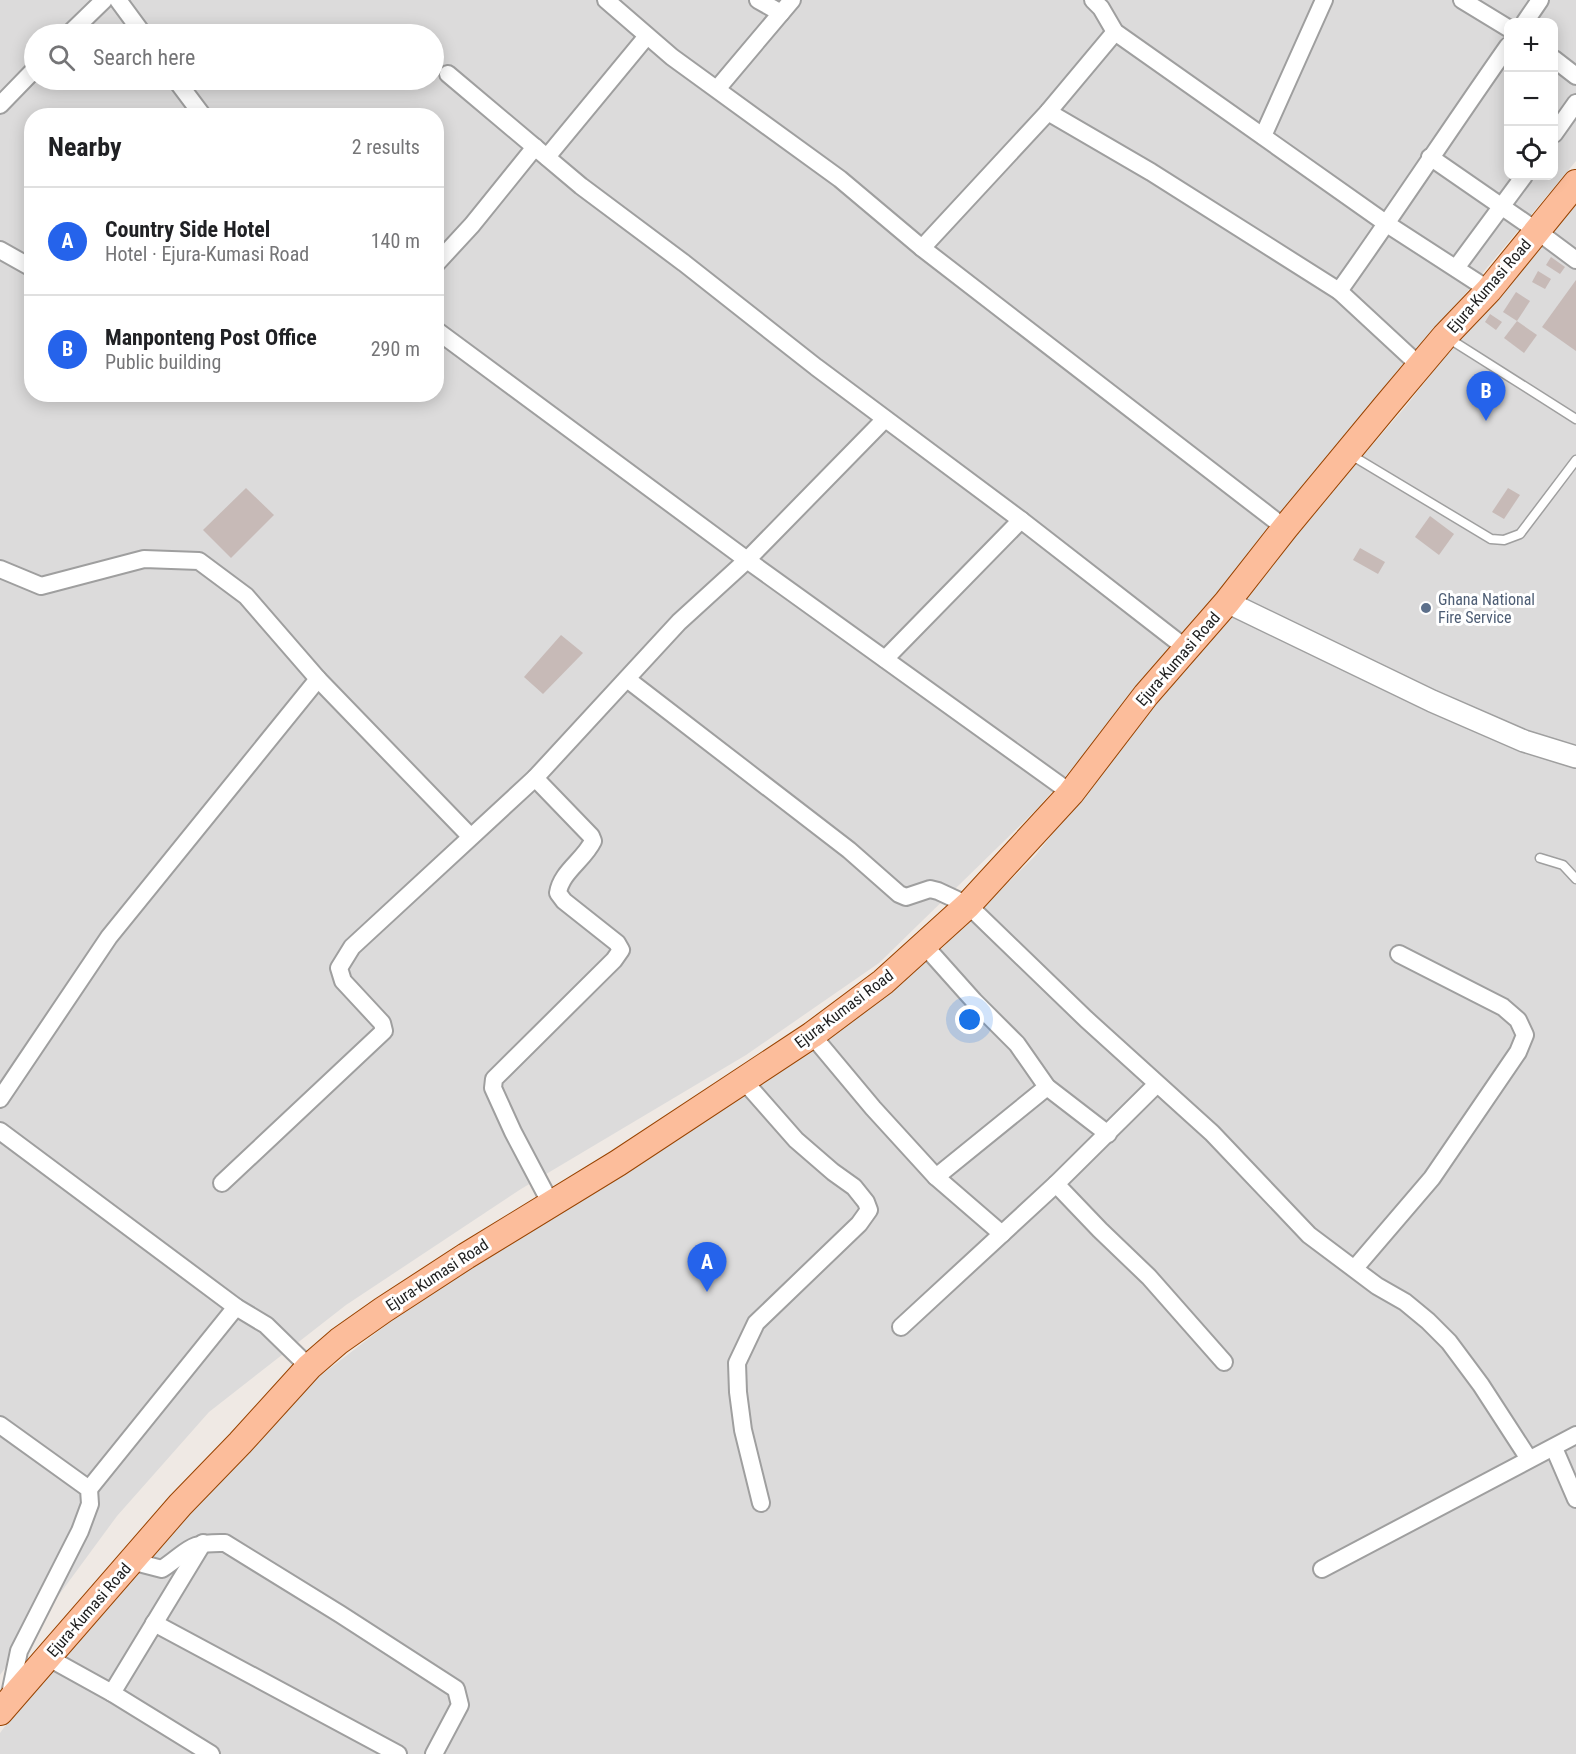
<!DOCTYPE html>
<html lang="en">
<head>
<meta charset="utf-8">
<style>
	body { margin:0; font-family:"Roboto Condensed",sans-serif; background:#f6f6f6; color:#202124 }
	.controls { position:absolute; right:18px; top:18px; display:grid; overflow:hidden; border-radius:12px; box-shadow:0 3px 15px #0003 }
	.controls button { width:54px; height:54px; display:grid; place-items:center; padding:0; border:0; border-bottom:2px solid #e0e0e0; background:#fff; color:#202124; font:30px sans-serif }
	.you { position:absolute; left:970px; top:1020px; width:21px; height:21px; margin:-15px; border:4px solid #fff; border-radius:50%; background:#1a73e8; box-shadow:0 0 0 9px #1a73e833 }
	.badge { display:grid; place-items:center; width:39px; height:39px; border-radius:50%; background:#2563eb; color:#fff; font-size:20px; font-weight:700 }
	.pin { position:absolute; translate:-50% -50px; filter:drop-shadow(0 2px 3px #0008) }
	.pin::after { content:''; position:absolute; top:32px; width:21px; height:18px; background:inherit; clip-path:polygon(0 0,100% 0,50% 100%) }
	.list { margin:0; padding:0; list-style:none }
	h2 { display:flex; justify-content:space-between; align-items:center; height:78px; margin:0; padding:0 24px; font-size:26px }
	h2 small { font-size:20px; font-weight:400; color:#757577 }
	.list li { display:grid; grid-template-columns:39px 1fr auto; gap:18px; align-items:center; box-sizing:border-box; height:108px; padding:0 24px; border-top:2px solid #e0e0e0 }
	.list b { display:block; font-size:22px; white-space:nowrap }
	.list p { margin:0; font-size:20px; white-space:nowrap; color:#757577 }
	.list em { font-size:20px; font-style:normal; color:#757577 }
	.icon { flex:none; width:33px; height:33px; fill:none; stroke:currentColor; stroke-width:2; stroke-linecap:round; stroke-linejoin:round }
	.map { position:relative; flex:none; width:1576px; height:1754px; overflow:hidden }
	.search { position:absolute; background:#fff; box-shadow:0 3px 15px #0003; left:24px; top:24px; width:420px; height:66px; display:flex; align-items:center; gap:15px; box-sizing:border-box; padding:0 21px; border-radius:33px; color:#757577; font-size:22px }
	.panel { position:absolute; background:#fff; box-shadow:0 3px 15px #0003; left:24px; top:108px; width:420px; height:294px; border-radius:24px }
	.map>svg:first-child { display:block }
</style>
</head>
<body>
<div class="map">
<svg width="1576" height="1754" viewBox="0 0 1576 1754">
	<rect width="100%" height="100%" fill="#efe9e4"/>
	<g fill="#dcdbdb" fill-rule="evenodd">
		<path d="M 0,0 L 1576,0 L 1576,161 L 1390,384 L 1196,626 L 1036,810 L 879,963 L 746,1055 L 521,1189 L 346,1305 L 209,1412 L 117,1516 L 0,1675 ZM 1508,22 L 1554,22 L 1554,176 L 1508,176 ZM 34,34 L 434,34 L 434,80 L 34,80 ZM 32,116 L 436,116 L 436,394 L 32,394 Z"/>
		<polygon points="1576,198 1576,1754 0,1754 0,1733 99,1599 290,1399 424,1296 814,1051 937,953 1035,856 1142,720 1317,509 1406,406 1501,286"/>
	</g>
	<g fill="#c7bab7">
		<polygon points="1551,257 1565,267 1560,274 1546,265"/>
		<polygon points="1538,271 1551,279 1545,289 1532,282"/>
		<polygon points="1576,280 1576,351 1542,327"/>
		<polygon points="1516,292 1530,301 1517,321 1503,312"/>
		<polygon points="1490,314 1502,322 1496,330 1485,322"/>
		<polygon points="1517,321 1537,335 1524,353 1504,338"/>
		<polygon points="246,488 274,515 231,558 203,530"/>
		<polygon points="1508,488 1520,495 1504,519 1492,512"/>
		<polygon points="1430,516 1454,534 1439,555 1415,537"/>
		<polygon points="1360,548 1385,562 1378,574 1353,560"/>
		<polygon points="561,635 583,653 543,694 524,677"/>
	</g>
	<g fill="none" stroke-linecap="round" stroke-linejoin="round">
		<defs>
			<g id="service">
				<polyline points="1448,338 1576,419"/>
				<polyline points="1351,455 1491,539 1504,540 1520,534 1576,460"/>
				<polyline points="1540,858 1563,865 1576,879"/>
			</g>
			<g id="minor">
				<polyline points="118,0 143,34"/>
				<polyline points="606,0 672,57 840,179 922,248 1285,528"/>
				<polyline points="758,0 781,13"/>
				<polyline points="1093,0 1101,8 1115,32 1387,224 1489,290"/>
				<polyline points="1462,0 1508,28"/>
				<polyline points="1525,22 1540,0"/>
				<polyline points="69,34 104,0"/>
				<polyline points="1554,59 1576,76"/>
				<polyline points="448,74 581,186 684,263 816,367 1021,520 1187,649"/>
				<polyline points="176,80 203,116"/>
				<polyline points="717,89 792,0"/>
				<polyline points="0,105 34,70"/>
				<polyline points="1048,112 1151,172 1339,291 1420,366"/>
				<polyline points="1554,134 1576,103"/>
				<polyline points="1263,136 1324,0"/>
				<polyline points="547,157 647,36"/>
				<polyline points="1430,157 1537,231 1576,260"/>
				<polyline points="922,248 1048,112 1115,32"/>
				<polyline points="0,250 32,268"/>
				<polyline points="436,264 472,225 535,147"/>
				<polyline points="1456,268 1524,176"/>
				<path d="M 1339,291 C 1397,210 1451,127 1508,46"/>
				<polyline points="436,330 747,560 1071,793"/>
				<polyline points="0,569 41,586 144,559 199,561 246,596 318,679 470,836"/>
				<polyline points="885,659 1021,520"/>
				<polyline points="627,679 849,850 899,894 906,897 930,889 938,891 968,905 1086,1019 1212,1133 1309,1235 1377,1286 1405,1302 1428,1321 1449,1342 1481,1385 1529,1459"/>
				<path d="M 535,778 L 591,836 L 593,841 C 584,860 561,872 558,893 L 564,901 L 617,943 L 621,950 L 614,960 L 494,1079 L 493,1088 L 513,1132 L 551,1204"/>
				<polyline points="924,945 974,1001 1017,1044 1047,1087 1108,1134"/>
				<polyline points="812,1035 873,1108 936,1177 1002,1234"/>
				<polyline points="744,1081 796,1140 833,1172 854,1187 866,1202 869,1210 859,1224 756,1323 737,1363 738,1392 743,1430 761,1503"/>
				<polyline points="0,1099 109,937 318,679"/>
				<polyline points="0,1131 236,1307 266,1325 309,1367"/>
				<polyline points="936,1177 1047,1087"/>
				<polyline points="222,1183 384,1031 382,1023 343,981 339,968 352,947 535,778 679,622 747,560 885,419"/>
				<polyline points="1056,1184 1100,1230 1149,1277 1224,1362"/>
				<polyline points="1355,1268 1432,1178 1518,1052 1525,1035 1518,1020 1503,1007 1399,954"/>
				<polyline points="901,1327 1056,1184 1157,1084"/>
				<polyline points="0,1425 89,1489 90,1504 80,1531 19,1651 9,1699"/>
				<polyline points="1554,1448 1576,1499"/>
				<polyline points="89,1489 236,1307"/>
				<path d="M 131,1561 L 162,1569 C 190,1550 188,1542 225,1543 L 340,1614 L 456,1689 L 460,1705 L 434,1754"/>
				<polyline points="1322,1569 1576,1435"/>
				<polyline points="154,1623 398,1754"/>
				<polyline points="47,1657 112,1693 211,1754"/>
				<polyline points="112,1693 203,1543"/>
			</g>
			<polyline id="tertiary" points="1227,602 1432,701 1524,741 1576,757"/>
			<polyline id="primary" points="0,1712 180,1505 240,1443 309,1367 339,1341 383,1310 466,1256 618,1163 812,1035 883,982 968,905 1071,793 1146,695 1227,602 1285,528 1386,406 1445,336 1489,290 1576,183"/>
		</defs>
		<use href="#service" stroke="#9f9f9f" stroke-width="11"/>
		<use href="#minor" stroke="#9f9f9f" stroke-width="20"/>
		<use href="#tertiary" stroke="#9f9f9f" stroke-width="24"/>
		<use href="#primary" stroke="#984300" stroke-width="28"/>
		<use href="#service" stroke="#fff" stroke-width="8"/>
		<use href="#minor" stroke="#fff" stroke-width="16"/>
		<use href="#tertiary" stroke="#fff" stroke-width="21"/>
		<use href="#primary" stroke="#fcbd9b" stroke-width="26"/>
	</g>
	<circle fill="#5c6f8a" stroke="#fff" stroke-width="2" cx="1426" cy="608" r="6"/>
	<g text-anchor="middle" dominant-baseline="central" stroke-width="6" stroke-linejoin="round" paint-order="stroke">
		<g font-size="16" fill="#1e1e1e" stroke="#fff">
			<text transform="translate(1489 286) rotate(-49)">Ejura-Kumasi Road</text>
			<text transform="translate(1178 659) rotate(-49)">Ejura-Kumasi Road</text>
			<text transform="translate(844 1009) rotate(-37)">Ejura-Kumasi Road</text>
			<text transform="translate(437 1275) rotate(-33)">Ejura-Kumasi Road</text>
			<text transform="translate(89 1610) rotate(-49)">Ejura-Kumasi Road</text>
		</g>
		<g font-size="16" fill="#4e5e75" stroke="#fff" text-anchor="start">
			<text x="1438" y="599">Ghana National<tspan x="1438" dy="18">Fire Service</tspan></text>
		</g>
	</g>
</svg>
<div class="controls">
<button>+</button>
<button>−</button>
<button><svg class="icon" aria-label="locate" viewBox="0 0 24 24"><circle cx="12" cy="12" r="6"/><path d="M12 2v4M12 18v4M2 12h4M18 12h4"/></svg></button>
</div>
<div class="you"></div>
<div class="pin badge" style="left:707px;top:1292px">A</div>
<div class="pin badge" style="left:1486px;top:421px">B</div>
<div class="search"><svg class="icon" aria-label="search" viewBox="0 0 24 24"><circle cx="10" cy="10" r="6"/><path d="M15 15l6 6"/></svg>Search here</div>
<section class="panel">
<h2>Nearby<small>2 results</small></h2>
<ul class="list">
<li><span class="badge">A</span><div><b>Country Side Hotel</b><p>Hotel · Ejura-Kumasi Road</p></div><em>140 m</em></li>
<li><span class="badge">B</span><div><b>Manponteng Post Office</b><p>Public building</p></div><em>290 m</em></li>
</ul>
</section>
</div>
</body>
</html>
